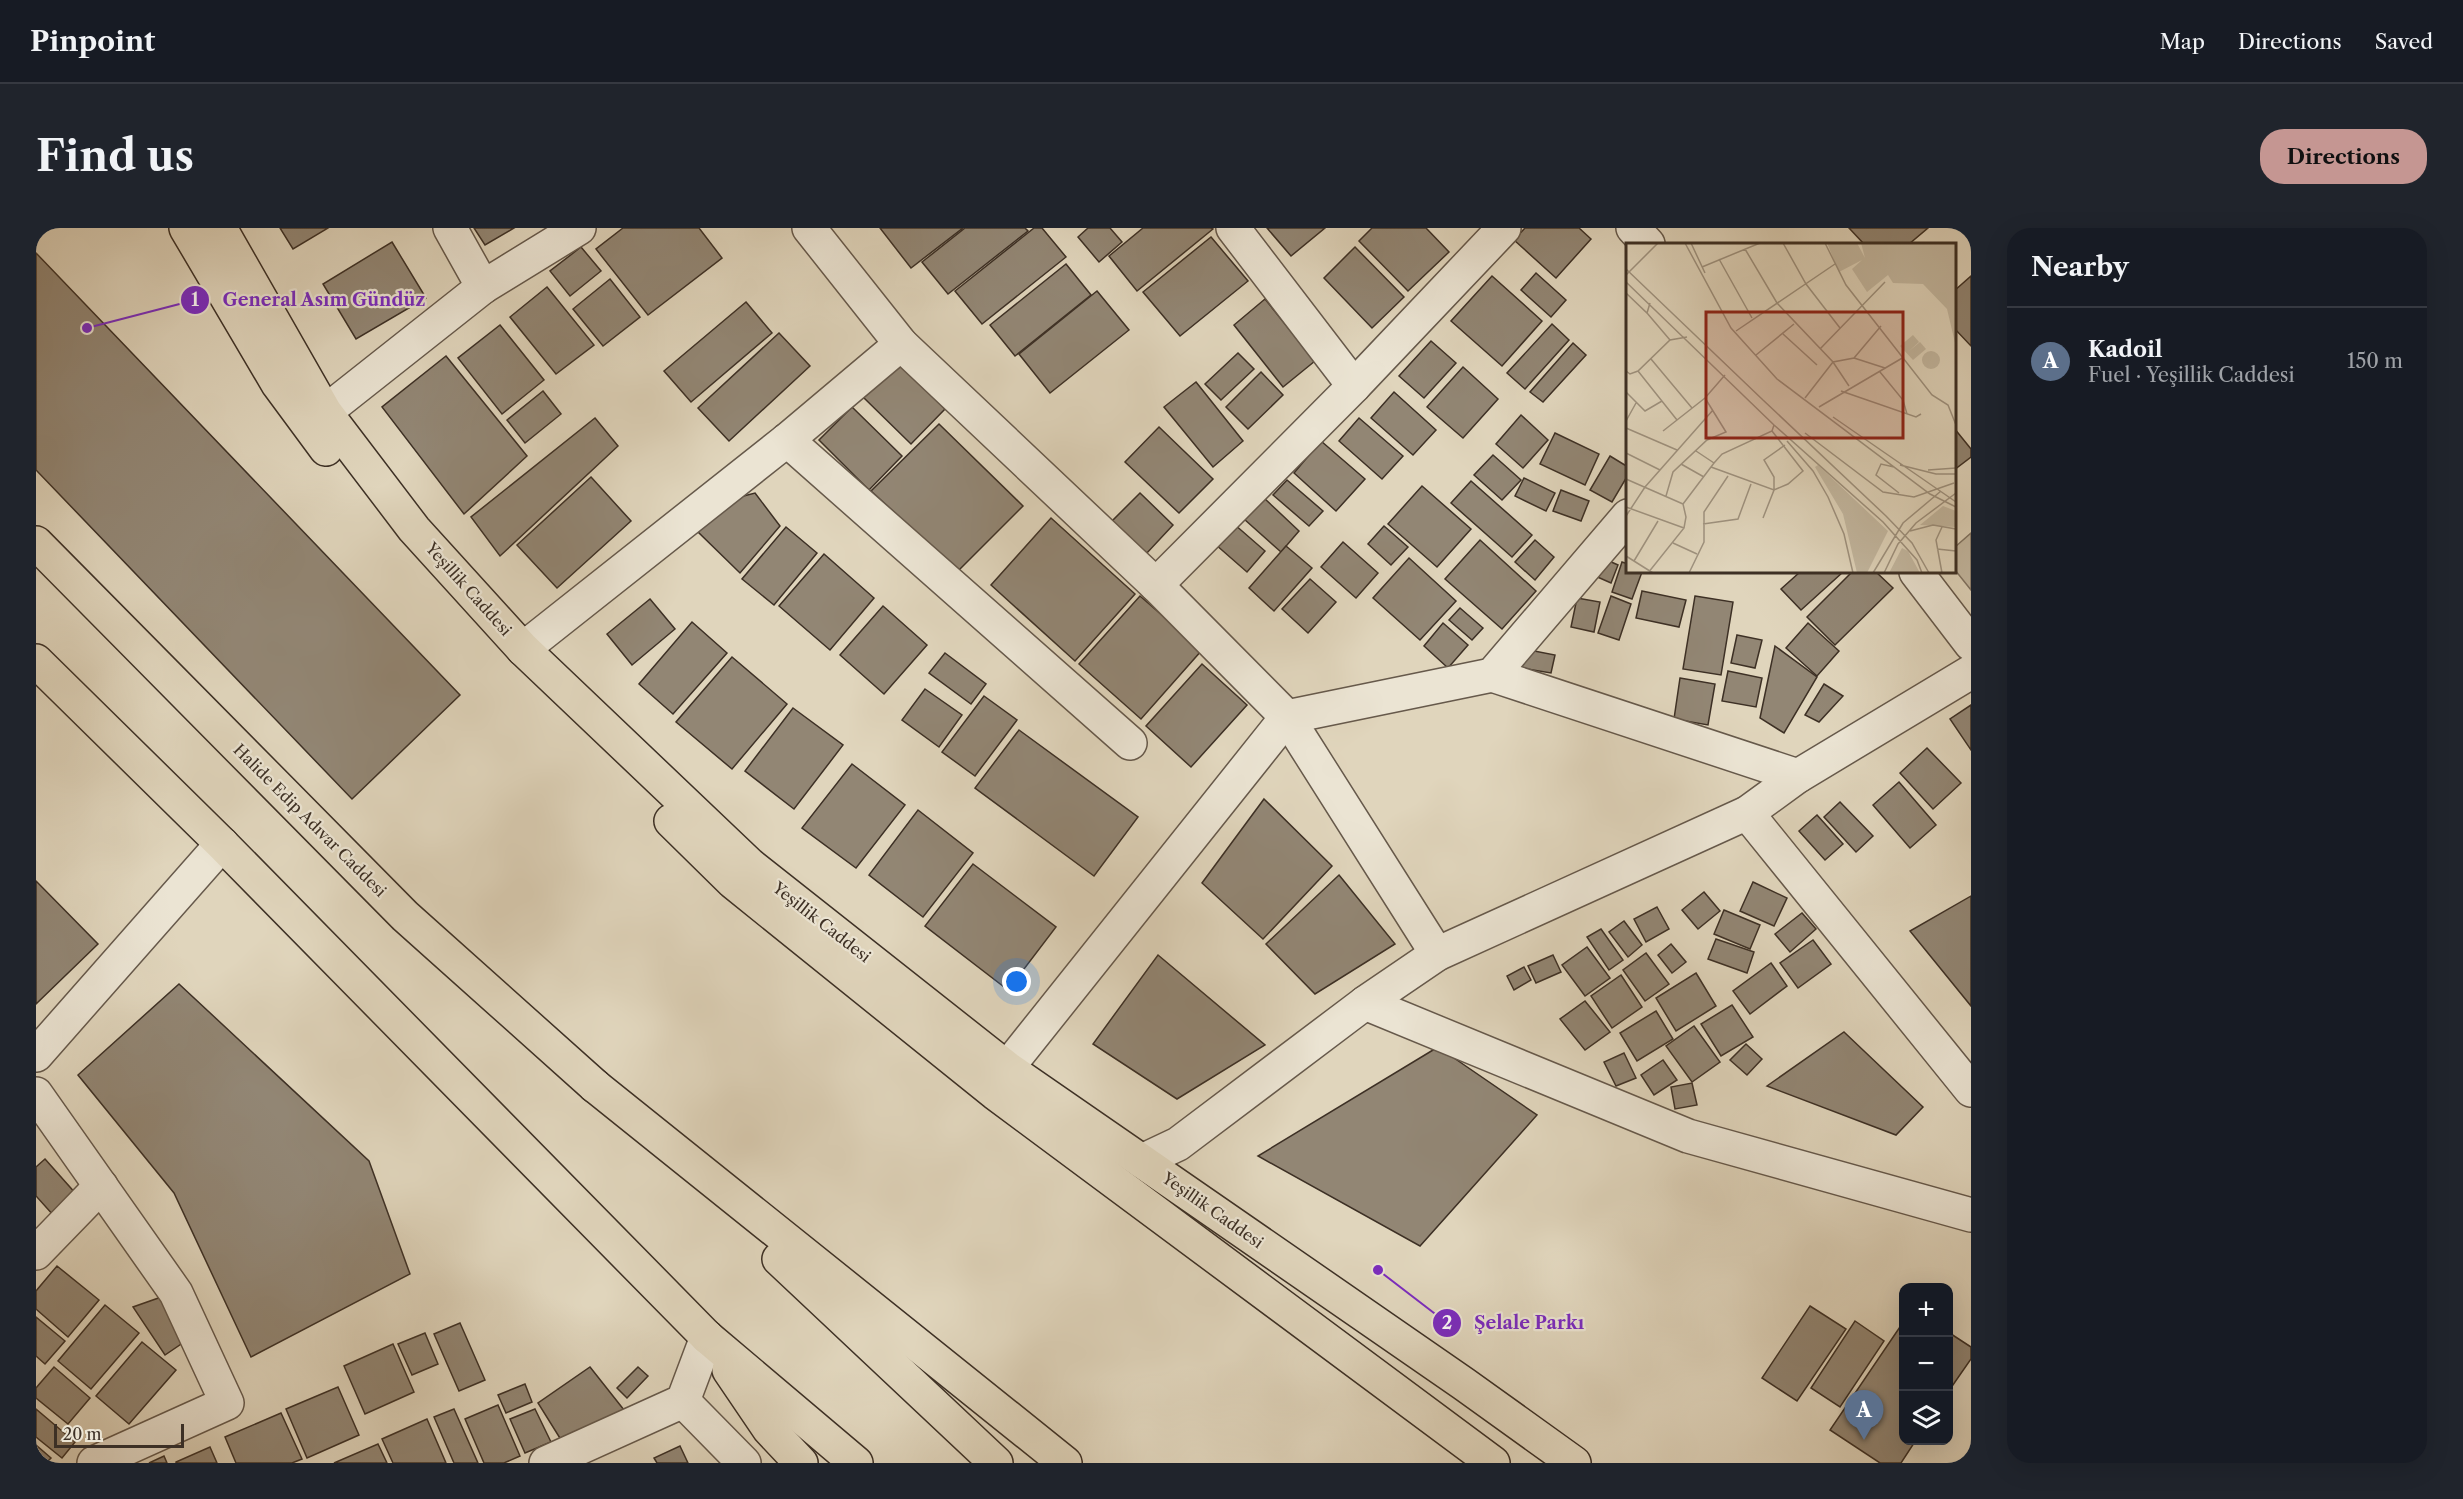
<!DOCTYPE html>
<html lang="en">
<head>
<meta charset="utf-8">
<style>
	body { margin:0; font-family:"Libre Caslon Text",serif; background:#20242c; color:#f1f3f6 }
	.controls { position:absolute; right:18px; bottom:18px; display:grid; overflow:hidden; border-radius:12px; box-shadow:0 6px 24px #0002 }
	.controls button { width:54px; height:54px; display:grid; place-items:center; padding:0; border:0; border-bottom:2px solid #363941; background:#171b24; color:#f1f3f6; font:30px sans-serif }
	.scale { position:absolute; left:18px; bottom:15px; width:130px; box-sizing:border-box; padding-left:6px; border:3px solid #3d3025; border-top:0; font-size:16px; line-height:21px; white-space:nowrap; color:#3d3025; -webkit-text-stroke:4px #ebe4d3; paint-order:stroke }
	.you { position:absolute; left:981px; top:754px; width:21px; height:21px; margin:-15px; border:4px solid #fff; border-radius:50%; background:#1a73e8; box-shadow:0 0 0 9px #1a73e833 }
	.badge { display:grid; place-items:center; width:39px; height:39px; border-radius:50%; background:#c59692; color:#fff; font-size:20px; font-weight:700 }
	.pin { position:absolute; translate:-50% -50px; filter:drop-shadow(0 2px 3px #0008) }
	.pin::after { content:''; position:absolute; top:32px; width:21px; height:18px; background:inherit; clip-path:polygon(0 0,100% 0,50% 100%) }
	.list { margin:0; padding:0; list-style:none }
	h2 { display:flex; justify-content:space-between; align-items:center; height:78px; margin:0; padding:0 24px; font-size:26px }
	h2 small { font-size:20px; font-weight:400; color:#9ea1a6 }
	.list li { display:grid; grid-template-columns:39px 1fr auto; gap:18px; align-items:center; box-sizing:border-box; height:108px; padding:0 24px; border-top:2px solid #363941 }
	.list b { display:block; font-size:22px; white-space:nowrap }
	.list p { margin:0; font-size:20px; white-space:nowrap; color:#9ea1a6 }
	.list em { font-size:20px; font-style:normal; color:#9ea1a6 }
	.icon { flex:none; width:33px; height:33px; fill:none; stroke:currentColor; stroke-width:2; stroke-linecap:round; stroke-linejoin:round }
	.map { position:relative; flex:none; width:1935px; height:1235px; overflow:hidden; border-radius:24px }
	header { display:flex; align-items:center; gap:36px; box-sizing:border-box; height:84px; padding:0 30px; background:#171b24; border-bottom:2px solid #363941 }
	header strong { font-size:28px }
	nav { display:flex; gap:33px; margin-inline-start:auto; font-size:21px }
	.intro { display:flex; align-items:center; justify-content:space-between; box-sizing:border-box; height:144px; padding:0 36px }
	h1 { margin:0; font-size:42px }
	.button { padding:15px 27px; border-radius:24px; background:#c59692; color:#111; font-size:21px; font-weight:700 }
	main { display:flex; gap:36px; padding:0 36px }
	aside { flex:1; background:#171b24; border-radius:24px; box-shadow:0 6px 24px #0002 }
	.map>svg:first-child { display:block }
</style>
</head>
<body>
<header>
<strong>Pinpoint</strong>
<nav><a>Map</a><a>Directions</a><a>Saved</a></nav>
</header>
<div class="intro"><h1>Find us</h1><a class="button">Directions</a></div>
<main>
<div class="map">
<svg width="1935" height="1235" viewBox="0 0 1935 1235">
	<rect width="100%" height="100%" fill="#e0d5bc"/>
	<filter id="stains"><feTurbulence type="fractalNoise" baseFrequency=".00333" numOctaves="4"/><feColorMatrix values="0 0 0 0 .2 0 0 0 0 .09 0 0 0 0 .02 0 0 0 .5 -.17"/></filter>
	<radialGradient id="worn" r=".72"><stop offset=".6" stop-color="#630" stop-opacity="0"/><stop offset="1" stop-color="#630" stop-opacity=".3"/></radialGradient>
	<polygon fill="#c4b9a2" stroke="#807464" stroke-width="1.5" points="1935,305 1935,362 1919,342 1919,319"/>
	<g fill="#928674" stroke="#3d3025" stroke-width="1.5">
		<polygon points="244,0 292,0 257,21"/>
		<polygon points="438,0 478,0 449,17"/>
		<polygon points="587,0 663,0 686,30 612,87 560,21"/>
		<polygon points="844,0 927,0 875,40"/>
		<polygon points="929,0 989,0 992,3 912,66 886,34"/>
		<polygon points="998,0 1006,0 1030,29 946,96 919,63"/>
		<polygon points="1052,0 1074,0 1086,14 1063,34 1042,9"/>
		<polygon points="1107,0 1175,0 1177,1 1101,63 1073,28"/>
		<polygon points="1231,0 1289,0 1255,28"/>
		<polygon points="1336,0 1390,0 1413,24 1372,63 1323,13"/>
		<polygon points="1489,0 1543,0 1555,11 1520,50 1478,12"/>
		<polygon points="1813,0 1892,0 1873,16 1828,16"/>
		<polygon points="1175,9 1212,53 1144,108 1107,64"/>
		<polygon points="356,14 390,70 320,111 287,56"/>
		<polygon points="545,19 565,43 534,68 514,43"/>
		<polygon points="1319,19 1368,69 1336,100 1288,50"/>
		<polygon points="0,25 424,467 316,571 0,242"/>
		<polygon points="1030,36 1055,67 979,128 954,97"/>
		<polygon points="1500,45 1530,72 1515,89 1485,62"/>
		<polygon points="1456,48 1506,93 1466,138 1415,93"/>
		<polygon points="1935,48 1935,118 1918,100 1918,63"/>
		<polygon points="574,51 604,89 567,118 537,81"/>
		<polygon points="511,59 558,117 520,146 474,89"/>
		<polygon points="1061,63 1093,102 1014,165 983,126"/>
		<polygon points="1229,71 1279,133 1247,159 1198,97"/>
		<polygon points="710,74 736,105 655,174 628,143"/>
		<polygon points="1516,96 1533,112 1489,161 1471,145"/>
		<polygon points="464,97 508,152 466,186 422,130"/>
		<polygon points="743,105 774,138 693,213 662,180"/>
		<polygon points="1395,113 1420,135 1388,170 1363,148"/>
		<polygon points="1537,115 1550,127 1507,174 1494,164"/>
		<polygon points="1202,125 1218,141 1185,172 1169,156"/>
		<polygon points="410,128 491,228 428,286 346,179"/>
		<polygon points="862,134 909,181 875,216 827,169"/>
		<polygon points="1427,139 1462,171 1427,210 1391,179"/>
		<polygon points="1225,144 1247,167 1212,201 1190,179"/>
		<polygon points="1160,154 1207,213 1177,239 1128,179"/>
		<polygon points="507,163 525,186 489,215 471,192"/>
		<polygon points="1358,164 1400,202 1377,227 1335,190"/>
		<polygon points="816,179 866,228 833,262 783,212"/>
		<polygon points="1485,187 1512,212 1487,240 1460,216"/>
		<polygon points="559,190 582,218 464,328 435,289"/>
		<polygon points="1323,190 1367,228 1346,251 1303,213"/>
		<polygon points="903,196 987,278 922,343 835,263"/>
		<polygon points="1123,199 1177,251 1143,285 1089,234"/>
		<polygon points="1918,200 1935,221 1935,229 1918,242"/>
		<polygon points="1519,205 1563,226 1549,257 1504,236"/>
		<polygon points="1285,213 1329,251 1300,283 1258,245"/>
		<polygon points="1457,227 1485,252 1466,272 1438,247"/>
		<polygon points="1574,228 1592,239 1592,247 1576,274 1554,262"/>
		<polygon points="555,249 595,293 521,360 481,317"/>
		<polygon points="1488,250 1519,265 1510,283 1479,268"/>
		<polygon points="1251,252 1287,283 1273,298 1237,267"/>
		<polygon points="1435,253 1496,307 1476,329 1415,275"/>
		<polygon points="1386,258 1435,301 1401,339 1352,296"/>
		<polygon points="1525,262 1553,273 1545,293 1517,283"/>
		<polygon points="719,265 744,298 704,345 660,302 700,270"/>
		<polygon points="1104,265 1137,297 1110,326 1076,293"/>
		<polygon points="1228,270 1263,303 1245,324 1208,291"/>
		<polygon points="1015,290 1099,366 1039,433 955,357"/>
		<polygon points="1198,296 1229,323 1211,344 1179,316"/>
		<polygon points="1348,298 1372,319 1355,337 1332,316"/>
		<polygon points="750,299 781,325 738,377 706,351"/>
		<polygon points="1444,312 1500,363 1466,401 1409,351"/>
		<polygon points="1499,312 1518,329 1499,352 1479,334"/>
		<polygon points="1307,314 1342,345 1320,370 1285,339"/>
		<polygon points="1250,318 1276,340 1238,383 1213,360"/>
		<polygon points="788,326 838,370 794,422 743,378"/>
		<polygon points="1564,329 1582,337 1575,355 1557,347"/>
		<polygon points="1373,330 1420,373 1384,412 1337,370"/>
		<polygon points="1586,334 1592,336 1592,344 1606,344 1596,371 1576,364"/>
		<polygon points="1764,344 1807,344 1765,382 1745,361"/>
		<polygon points="1816,344 1840,344 1857,360 1799,417 1771,389"/>
		<polygon points="1274,351 1300,374 1272,405 1246,381"/>
		<polygon points="1606,363 1650,372 1643,399 1600,390"/>
		<polygon points="1104,368 1166,422 1105,491 1043,436"/>
		<polygon points="1575,368 1595,376 1583,412 1562,405"/>
		<polygon points="1659,368 1697,374 1685,447 1647,441"/>
		<polygon points="1541,370 1564,374 1558,404 1535,399"/>
		<polygon points="614,371 639,401 596,437 571,406"/>
		<polygon points="847,378 891,417 848,466 804,427"/>
		<polygon points="1424,380 1447,400 1436,412 1413,392"/>
		<polygon points="656,394 691,425 637,486 603,456"/>
		<polygon points="1407,395 1432,417 1412,440 1388,418"/>
		<polygon points="1772,395 1803,423 1781,448 1750,420"/>
		<polygon points="1701,407 1726,412 1719,440 1695,435"/>
		<polygon points="1739,418 1781,449 1748,505 1724,490"/>
		<polygon points="1488,421 1519,427 1515,445 1485,440"/>
		<polygon points="909,425 950,456 935,476 893,445"/>
		<polygon points="696,429 751,476 696,541 640,494"/>
		<polygon points="1166,436 1211,477 1155,539 1110,498"/>
		<polygon points="1692,443 1726,450 1720,479 1686,473"/>
		<polygon points="1644,450 1679,456 1672,497 1638,491"/>
		<polygon points="1788,456 1807,468 1783,494 1769,487"/>
		<polygon points="889,461 926,487 903,519 866,492"/>
		<polygon points="948,468 981,492 939,548 906,524"/>
		<polygon points="1935,477 1935,522 1914,491"/>
		<polygon points="757,480 807,517 758,581 709,543"/>
		<polygon points="983,502 1102,589 1058,648 939,560"/>
		<polygon points="1891,520 1925,555 1897,581 1864,545"/>
		<polygon points="816,536 869,577 820,640 766,600"/>
		<polygon points="1863,554 1900,597 1874,620 1837,577"/>
		<polygon points="1228,571 1296,638 1227,711 1166,655"/>
		<polygon points="1804,574 1837,608 1820,624 1788,589"/>
		<polygon points="882,582 937,625 887,689 833,647"/>
		<polygon points="1781,587 1807,616 1789,632 1763,603"/>
		<polygon points="937,636 1020,699 972,762 889,698"/>
		<polygon points="1303,647 1359,716 1279,766 1230,716"/>
		<polygon points="0,653 62,716 0,776"/>
		<polygon points="1717,654 1751,670 1738,698 1704,683"/>
		<polygon points="1668,664 1684,683 1662,701 1646,682"/>
		<polygon points="1935,668 1935,778 1874,703"/>
		<polygon points="1621,679 1633,701 1610,714 1598,691"/>
		<polygon points="1688,682 1724,697 1714,721 1678,706"/>
		<polygon points="1766,685 1780,701 1754,724 1739,706"/>
		<polygon points="1588,693 1606,717 1592,729 1573,704"/>
		<polygon points="1565,701 1587,732 1573,742 1551,709"/>
		<polygon points="1680,711 1718,724 1711,745 1672,731"/>
		<polygon points="1777,712 1795,736 1762,760 1744,735"/>
		<polygon points="1635,716 1650,734 1636,745 1622,727"/>
		<polygon points="1551,719 1574,750 1549,768 1526,737"/>
		<polygon points="1610,725 1633,756 1609,773 1587,742"/>
		<polygon points="1122,727 1229,817 1141,871 1057,816"/>
		<polygon points="1517,727 1525,744 1500,755 1492,738"/>
		<polygon points="1735,735 1751,758 1714,786 1697,763"/>
		<polygon points="1488,739 1495,752 1478,762 1471,748"/>
		<polygon points="1660,745 1680,778 1640,803 1620,770"/>
		<polygon points="1585,747 1606,779 1576,800 1555,768"/>
		<polygon points="143,756 333,933 374,1046 215,1129 138,965 42,847"/>
		<polygon points="1549,773 1574,804 1549,822 1524,791"/>
		<polygon points="1696,777 1717,809 1685,828 1665,796"/>
		<polygon points="1620,783 1637,811 1601,833 1584,805"/>
		<polygon points="1658,798 1684,834 1656,854 1630,818"/>
		<polygon points="1808,804 1887,879 1860,907 1731,858"/>
		<polygon points="1710,816 1726,831 1711,847 1694,832"/>
		<polygon points="1402,819 1501,887 1384,1018 1222,928"/>
		<polygon points="1588,825 1600,850 1580,858 1568,834"/>
		<polygon points="1627,832 1641,852 1618,867 1605,847"/>
		<polygon points="1656,855 1661,877 1639,881 1635,859"/>
		<polygon points="9,931 41,967 18,988 0,968 0,939"/>
		<polygon points="21,1038 63,1072 32,1109 0,1081 0,1063"/>
		<polygon points="131,1067 151,1112 129,1127 97,1079"/>
		<polygon points="69,1077 103,1105 55,1161 22,1133"/>
		<polygon points="1774,1078 1810,1101 1761,1173 1726,1150"/>
		<polygon points="0,1089 29,1113 9,1136 0,1128"/>
		<polygon points="1819,1093 1848,1113 1804,1179 1775,1160"/>
		<polygon points="1868,1093 1868,1212 1880,1212 1865,1235 1844,1235 1794,1202"/>
		<polygon points="424,1095 449,1152 423,1163 398,1106"/>
		<polygon points="1912,1104 1935,1119 1935,1131 1912,1164"/>
		<polygon points="389,1105 402,1136 376,1147 362,1116"/>
		<polygon points="106,1114 140,1142 93,1196 60,1168"/>
		<polygon points="357,1116 378,1164 329,1186 308,1138"/>
		<polygon points="18,1139 54,1170 32,1196 0,1170 0,1160"/>
		<polygon points="554,1139 592,1187 527,1215 502,1175"/>
		<polygon points="602,1139 612,1148 591,1170 581,1160"/>
		<polygon points="489,1156 496,1174 470,1185 462,1167"/>
		<polygon points="302,1159 323,1207 271,1230 250,1181"/>
		<polygon points="462,1177 484,1228 468,1235 448,1235 429,1191"/>
		<polygon points="0,1181 39,1214 26,1230 0,1209"/>
		<polygon points="418,1181 442,1235 418,1235 398,1189"/>
		<polygon points="499,1181 515,1214 489,1225 474,1191"/>
		<polygon points="245,1185 266,1231 256,1235 200,1235 189,1209"/>
		<polygon points="391,1191 410,1235 357,1235 346,1211"/>
		<polygon points="342,1216 351,1235 298,1235"/>
		<polygon points="0,1217 15,1230 10,1235 0,1235"/>
		<polygon points="644,1218 652,1235 621,1235 618,1230"/>
		<polygon points="174,1219 181,1235 140,1235 140,1234"/>
		<polygon points="128,1228 131,1235 113,1235"/>
	</g>
	<g fill="none" stroke-linecap="round" stroke-linejoin="round">
		<defs>
			<g id="minor">
				<polyline points="414,0 447,59"/>
				<polyline points="773,0 865,116 1120,357 1251,489 1401,726"/>
				<polyline points="1197,0 1318,158"/>
				<polyline points="1597,0 1612,16"/>
				<polyline points="289,184 447,59 543,0"/>
				<polyline points="751,212 1094,515"/>
				<polyline points="1880,344 1935,416"/>
				<polyline points="1120,357 1318,158 1468,0"/>
				<polyline points="487,421 751,212 865,116"/>
				<polyline points="1456,447 1762,548"/>
				<polyline points="1711,585 1935,862"/>
				<polyline points="1329,775 1652,908 1935,987"/>
				<polyline points="0,827 186,616"/>
				<polyline points="971,840 1251,489 1456,447 1592,288"/>
				<polyline points="0,866 140,1065 191,1175 58,1235"/>
				<polyline points="1106,933 1142,916 1329,775 1401,726 1711,585 1762,548 1935,444"/>
				<polyline points="0,1025 65,958"/>
				<polyline points="647,1173 708,1235"/>
				<polyline points="510,1235 647,1173 671,1109"/>
			</g>
			<g id="major">
				<polyline points="150,0 242,156 290,221"/>
				<polyline points="184,0 289,184 378,301 487,421 714,637 971,840 1428,1156 1538,1235"/>
				<polyline points="0,315 369,688 559,858"/>
				<polyline points="0,433 186,616 671,1109"/>
				<polyline points="635,593 697,654 959,865 1457,1235"/>
			</g>
			<g id="highway">
				<polyline points="559,858 1029,1235"/>
				<polyline points="743,1031 960,1235"/>
				<polyline points="671,1109 820,1235"/>
				<polyline points="693,1142 733,1201 765,1235"/>
			</g>
		</defs>
		<use href="#minor" stroke="#66594b" stroke-width="36"/>
		<use href="#major" stroke="#3d3025" stroke-width="36"/>
		<use href="#highway" stroke="#3d3025" stroke-width="36"/>
		<use href="#minor" stroke="#ebe4d3" stroke-width="33"/>
		<use href="#major" stroke="#e0d5bc" stroke-width="33"/>
		<use href="#highway" stroke="#e0d5bc" stroke-width="33"/>
	</g>
	<g text-anchor="middle" dominant-baseline="central" stroke-width="4.5" stroke-linejoin="round" paint-order="stroke">
		<g font-size="16" fill="#3d3025" stroke="#ebe4d3">
			<text transform="translate(433 361) rotate(48)">Yeşillik Caddesi</text>
			<text transform="translate(274 592) rotate(45)">Halide Edip Adıvar Caddesi</text>
			<text transform="translate(786 694) rotate(38)">Yeşillik Caddesi</text>
			<text transform="translate(1177 982) rotate(35)">Yeşillik Caddesi</text>
		</g>
	</g>
	<g transform="translate(1590 15)">
		<rect width="330" height="330" fill="#e0d5bc"/>
		<path d="M 201,0 L 231,0 L 239,15 L 235,0 L 330,0 L 330,104 L 321,66 L 297,41 L 267,40 L 262,32 L 241,49 L 226,26 L 236,17 L 213,29 ZM 287,92 L 293,99 L 282,109 L 294,99 L 300,106 L 287,117 L 274,103 ZM296 117a9 9 0 1 1 18 0a9 9 0 1 1-18 0ZM 192,222 L 262,288 L 241,330 L 231,330 L 217,271 L 189,224 ZM 317,263 L 330,268 L 330,284 L 294,282 ZM 276,305 L 282,308 L 294,330 L 263,330 Z" fill="#c4b9a2"/>
		<path fill="none" stroke="#9f9380" stroke-width="1.5" d="M 59,0 L 105,85 L 151,136 L 304,251 L 330,264M 65,0 L 79,30M 157,0 L 180,41 L 214,85M 199,0 L 220,42 L 306,152 L 322,162 L 330,182M 119,6 L 151,60 L 207,119 L 223,143M 93,16 L 126,75M 76,24 L 134,0M 0,26 L 137,157M 0,32 L 32,0M 0,39 L 148,182M 0,50 L 21,70 L 24,60M 21,70 L 44,97M 110,88 L 209,21M 157,91 L 191,122M 194,106 L 259,39M 130,112 L 168,81M 228,115 L 259,125M 25,116 L 66,165M 0,128 L 4,131 L 12,128 L 44,97 L 61,94M 12,128 L 51,177M 254,129 L 277,157 L 281,171M 215,148 L 290,174 L 295,171M 0,149 L 19,168 L 36,158M 179,155 L 207,119 L 228,115 L 255,83M 137,157 L 260,273 L 286,300 L 303,330M 193,164 L 278,114M 207,174 L 330,259M 0,178 L 10,160M 148,182 L 257,279 L 291,317 L 296,330M 0,185 L 51,207M 37,188 L 79,155M 179,190 L 257,249 L 288,254 L 328,240M 161,198 L 187,228 L 202,254 L 218,291 L 227,330M 70,208 L 88,220M 0,210 L 34,227M 55,221 L 78,234M 274,222 L 310,231 L 330,231M 85,224 L 148,247 L 162,241 L 177,228 L 146,188M 268,224 L 255,221 L 250,232 L 273,250M 302,227 L 330,225M 0,236 L 57,261M 40,253 L 47,229 L 81,197 L 100,189 L 79,155 L 99,132M 0,264 L 58,285M 0,273 L 19,244 L 87,167M 137,275 L 148,247 L 148,234 L 138,217 L 159,202M 77,281 L 112,276 L 125,241M 284,288 L 307,282 L 330,286M 47,300 L 71,311M 311,306 L 330,308M 0,313 L 27,330M 8,318 L 32,278M 22,330 L 58,285 L 60,274 L 57,261 L 88,220 L 96,211 L 146,188 L 148,182M 63,330 L 78,299 L 78,269 L 102,233M 247,330 L 277,280 L 315,248M 258,330 L 272,301 L 290,280 L 330,250M 316,330 L 310,297 L 316,284"/>
		<path fill="#8f2418" fill-opacity="0.15" stroke="#8f2418" stroke-width="3" d="M 80,69 L 277,69 L 277,195 L 80,195 Z"/>
		<rect width="330" height="330" fill="none" stroke="#3d3025" stroke-width="3"/>
	</g>
	<path fill="none" stroke="#7b2cbf" stroke-width="2" d="M51 100L159 72M1342 1042L1411 1095"/>
	<g fill="#7b2cbf" stroke="#ebe4d3" stroke-width="2">
		<circle cx="51" cy="100" r="6"/>
		<circle cx="1342" cy="1042" r="6"/>
		<circle cx="159" cy="72" r="15"/>
		<circle cx="1411" cy="1095" r="15"/>
	</g>
	<g font-size="18" text-anchor="middle" font-weight="bold" fill="#fff">
		<text x="159" y="78">1</text>
		<text x="1411" y="1101">2</text>
	</g>
	<g font-size="18" text-anchor="middle" font-weight="bold" fill="#7b2cbf" stroke="#ebe4d3" stroke-width="4.5" stroke-linejoin="round" paint-order="stroke">
		<text x="288" y="78">General Asım Gündüz</text>
		<text x="1493" y="1101">Şelale Parkı</text>
	</g>
	<rect width="100%" height="100%" filter="url(#stains)"/>
	<rect width="100%" height="100%" fill="url(#worn)"/>
</svg>
<div class="controls">
<button>+</button>
<button>−</button>
<button><svg class="icon" aria-label="layers" viewBox="0 0 24 24"><path d="M12 4l9 5-9 5-9-5zM3 14l9 5 9-5"/></svg></button>
</div>
<div class="scale">20 m</div>
<div class="you"></div>
<div class="pin badge" style="left:1828px;top:1212px;background:#5c6f8a">A</div>
</div>
<aside>
<h2>Nearby<small></small></h2>
<ul class="list">
<li><span class="badge" style="background:#5c6f8a">A</span><div><b>Kadoil</b><p>Fuel · Yeşillik Caddesi</p></div><em>150 m</em></li>
</ul>
</aside>
</main>
</body>
</html>
